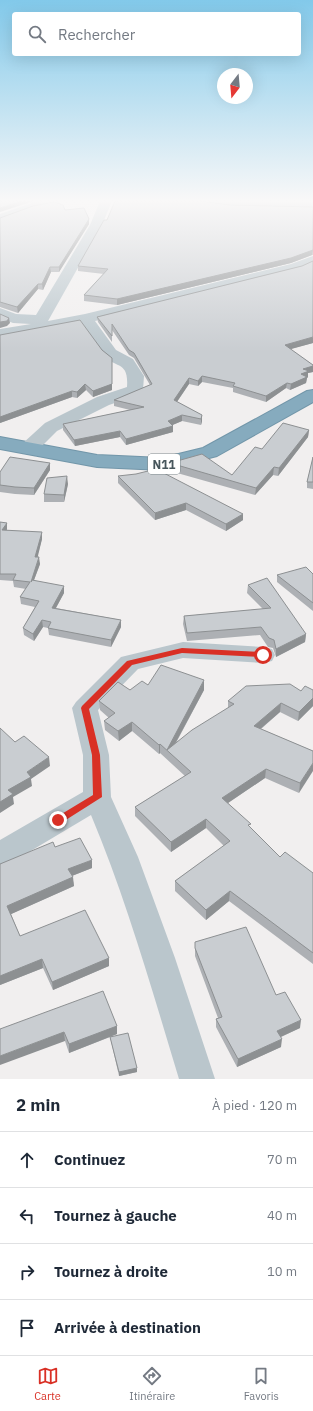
<!DOCTYPE html>
<html lang="fr">
<head>
<meta charset="utf-8">
<style>
	body { margin:0; font-family:"IBM Plex Sans",sans-serif; background:#f6f6f7; color:#1f2937 }
	.compass { position:absolute; left:217px; top:68px; width:36px; height:36px; border-radius:50%; background:#fff; box-shadow:0 4px 16px #0002; rotate:196deg }
	.stop { position:absolute; width:12px; height:12px; margin:-9px; border:3px solid #d93025; border-radius:50%; background:#fff }
	.stop.end { background:#d93025; border-color:#fff; box-shadow:0 1px 4px #0008 }
	.list { margin:0; padding:0; list-style:none }
	h2 { display:flex; justify-content:space-between; align-items:center; height:52px; margin:0; padding:0 16px; font-size:17px }
	h2 small { font-size:13px; font-weight:400; color:#747a83 }
	.list li { display:grid; grid-template-columns:26px 1fr auto; gap:12px; align-items:center; box-sizing:border-box; height:56px; padding:0 16px; border-top:1px solid #e0e1e3 }
	.list b { display:block; font-size:15px; white-space:nowrap }
	.list em { font-size:13px; font-style:normal; color:#747a83 }
	.icon { flex:none; width:22px; height:22px; fill:none; stroke:currentColor; stroke-width:2; stroke-linecap:round; stroke-linejoin:round }
	.map { position:relative; flex:none; width:313px; height:1079px; overflow:hidden }
	.search { position:absolute; background:#fff; box-shadow:0 4px 16px #0002; left:12px; right:12px; top:12px; height:44px; display:flex; align-items:center; gap:10px; box-sizing:border-box; padding:0 14px; border-radius:4px; color:#747a83; font-size:15px }
	.sheet { height:276px; background:#fff }
	nav { display:flex; justify-content:space-around; align-items:center; box-sizing:border-box; height:56px; border-top:1px solid #e0e1e3; background:#fff; font-size:11px; color:#747a83 }
	nav a { display:grid; justify-items:center; gap:2px }
	nav .on { color:#d93025 }
	.map>svg:first-child { display:block }
</style>
</head>
<body>
<div class="map">
<svg width="313" height="1079" viewBox="0 0 313 1079">
	<rect width="100%" height="100%" fill="#f1efef"/>
	<g fill="none" stroke-linecap="round" stroke-linejoin="round">
		<defs>
			<polygon id="highway" points="313,390 313,402 217,456 162,470 97,467 0,449 0,437 97,455 162,458 203,448 307,391"/>
		</defs>
		<use href="#highway" stroke="#7296a9" stroke-width="2"/>
		<g fill="#bac6cc" fill-rule="evenodd">
			<polygon points="38,201 60,201 58,204 33,209 0,222 0,214"/>
			<path d="M 100,201 L 112,201 L 102,225 L 48,321 L 85,314 L 291,264 L 313,256 L 313,265 L 301,270 L 95,321 L 116,350 L 133,359 L 144,376 L 143,390 L 141,394 L 109,405 L 57,431 L 36,452 L 29,454 L 22,452 L 20,448 L 22,444 L 45,423 L 97,397 L 127,387 C 129,360 115,369 103,355 C 96,346 89,334 81,324 L 0,339 L 0,329 L 31,324 L 13,323 L 0,318 L 0,308 L 16,314 L 36,315 L 90,225 Z"/>
			<path d="M 194,201 L 313,202 L 313,210 C 296,209 201,211 194,201 Z"/>
			<path d="M 183,642 L 263,647 L 272,649 L 275,655 L 272,661 L 263,663 L 183,658 L 138,669 L 98,710 L 109,755 L 111,797 L 138,857 L 175,958 L 215,1079 L 179,1079 C 152,990 127,901 91,815 L 29,852 L 0,865 L 0,840 L 83,792 L 83,755 L 72,708 L 76,702 L 121,657 Z"/>
		</g>
		<use href="#highway" fill="#86abbe" fill-rule="evenodd"/>
	</g>
	<g fill="#adb0b4">
		<polygon points="200,201 230,205 313,207 313,255 312,255 291,263 117,305 84,301 84,295 104,274 78,271 78,266 107,220"/>
		<polygon points="65,210 89,219 89,224 59,272 51,272 43,290 38,289 18,313 0,307 0,218"/>
		<polygon points="302,266 313,343 290,349 313,365 313,372 308,373 308,377 307,378 306,383 290,390 286,388 266,402 233,392 233,388 202,382 198,386 189,384 177,402 202,415 202,421 201,425 182,421 172,425 173,426 173,432 126,445 120,437 75,446 63,430 63,424 130,410 114,406 114,400 150,385 134,358 129,355 112,330 112,342 98,322 97,317"/>
		<polygon points="0,335 112,390 93,397 86,390 77,398 72,397 0,423"/>
		<polygon points="309,430 308,437 278,476 273,475 255,495 170,471 170,463 232,475 262,449"/>
		<polygon points="313,457 313,489 307,488 307,482"/>
		<polygon points="50,463 50,470 34,495 15,494 0,492 0,472"/>
		<polygon points="118,476 243,514 243,520 226,531 186,510 155,520 118,483"/>
		<polygon points="68,484 64,502 44,502 44,494"/>
		<polygon points="0,522 7,523 7,530 42,539 37,557 40,564 34,580 64,593 56,608 121,620 121,627 111,647 49,635 48,628 43,627 34,641 24,635 23,628 35,607 21,604 20,597 26,589 14,587 13,581 0,580"/>
		<polygon points="313,574 313,611 277,582 277,575"/>
		<polygon points="248,585 306,634 305,642 276,657 273,648 268,647 260,635 187,641 183,624 184,616 263,609 247,593"/>
		<polygon points="148,685 204,690 176,743 228,708 228,701 301,691 313,690 313,706 298,721 280,712 261,729 313,751 299,793 265,778 228,803 250,828 280,857 313,873 313,964 229,901 206,920 175,891 175,881 224,846 206,828 171,852 135,816 135,807 185,776 160,753 159,754 132,731 119,741 105,730 104,721 109,718 100,710 99,701 130,690"/>
		<polygon points="55,847 92,868 72,876 74,886 11,914 20,936 109,958 109,966 53,990 43,968 0,985 0,864"/>
		<polygon points="195,942 276,995 300,1028 281,1037 281,1047 237,1067 216,1027 216,1019 218,1018 195,956"/>
		<polygon points="117,1026 117,1034 112,1036 137,1072 119,1076 111,1041 110,1037 69,1053 65,1041 0,1029"/>
	</g>
	<g fill="#8d9092">
		<polygon points="22,201 34,201 0,212 0,208"/>
		<polygon points="89,219 89,224 59,272 59,267"/>
		<polygon points="313,250 312,255 291,263 117,305 117,299"/>
		<polygon points="50,267 51,272 43,290 42,284"/>
		<polygon points="38,284 38,289 18,313 17,307"/>
		<polygon points="9,318 10,323 7,326 0,328 0,322"/>
		<polygon points="313,337 313,343 284,351 285,345"/>
		<polygon points="112,358 112,390 93,397 93,391"/>
		<polygon points="313,366 313,372 308,373 308,377 307,378 306,383 290,390 291,384 301,374 303,369"/>
		<polygon points="202,376 202,382 198,386 198,381"/>
		<polygon points="189,378 189,384 174,406 174,400"/>
		<polygon points="287,383 286,388 266,402 266,396"/>
		<polygon points="85,384 86,390 77,398 77,392"/>
		<polygon points="72,391 72,397 0,423 0,417"/>
		<polygon points="182,415 182,421 168,427 168,421"/>
		<polygon points="202,415 202,421 201,425 201,419"/>
		<polygon points="173,426 173,432 126,445 126,439"/>
		<polygon points="309,430 308,437 278,476 279,468"/>
		<polygon points="120,431 120,437 75,446 74,440"/>
		<polygon points="50,463 50,470 34,495 34,488"/>
		<polygon points="274,467 273,475 255,495 256,488"/>
		<polygon points="67,476 68,484 64,502 64,495"/>
		<polygon points="186,503 186,510 155,520 155,513"/>
		<polygon points="243,514 243,520 226,531 226,524"/>
		<polygon points="7,523 7,529 3,537 2,530"/>
		<polygon points="42,532 42,539 36,564 35,557"/>
		<polygon points="39,557 40,564 31,588 31,582"/>
		<polygon points="64,586 64,593 52,615 52,608"/>
		<polygon points="42,620 43,627 34,641 33,634"/>
		<polygon points="121,620 121,627 111,647 111,640"/>
		<polygon points="306,634 305,642 276,657 276,649"/>
		<polygon points="204,680 204,690 170,753 167,750"/>
		<polygon points="313,698 313,706 298,721 299,712"/>
		<polygon points="281,703 280,712 253,735 254,726"/>
		<polygon points="132,722 132,731 119,741 118,731"/>
		<polygon points="160,744 160,753 159,754 159,745"/>
		<polygon points="49,757 50,766 31,779 32,786 13,797 14,804 0,813 0,802 8,790 27,772"/>
		<polygon points="313,763 313,771 299,793 300,783"/>
		<polygon points="266,769 265,778 222,807 222,798"/>
		<polygon points="206,819 206,828 171,852 171,842"/>
		<polygon points="92,860 92,868 69,877 68,869"/>
		<polygon points="73,877 74,886 9,915 7,906"/>
		<polygon points="230,891 229,901 206,920 206,910"/>
		<polygon points="109,958 109,966 53,990 52,982"/>
		<polygon points="42,959 43,968 0,985 0,976"/>
		<polygon points="301,1020 300,1028 276,1039 277,1031"/>
		<polygon points="117,1026 117,1034 69,1053 69,1044"/>
		<polygon points="64,1032 65,1041 0,1065 0,1056"/>
		<polygon points="282,1039 281,1047 237,1067 238,1059"/>
		<polygon points="137,1068 137,1072 119,1076 119,1072"/>
	</g>
	<g fill="#c9cdd1" stroke="#8d9092">
		<polygon points="0,201 22,201 0,208"/>
		<polygon points="115,201 199,201 230,205 313,207 313,250 291,258 117,299 84,295 108,269 78,266 104,220 107,220"/>
		<polygon points="54,202 63,205 65,210 84,208 89,219 59,267 50,267 42,284 38,284 17,307 0,302 0,218 33,206"/>
		<polygon points="313,261 313,337 285,345 313,365 313,366 303,369 309,371 301,374 307,377 291,384 287,383 266,396 233,386 235,383 202,376 198,381 189,378 174,400 202,415 201,419 182,415 168,421 173,426 126,439 120,431 74,440 63,424 144,407 114,400 152,384 134,353 129,350 112,324 112,336 97,317 302,266"/>
		<polygon points="0,314 9,318 7,321 0,322"/>
		<polygon points="80,320 102,350 112,358 112,384 93,391 85,384 77,392 72,391 0,417 0,335"/>
		<polygon points="283,423 309,430 279,468 274,467 256,488 170,463 202,454 232,475 255,447 262,449"/>
		<polygon points="10,457 50,463 34,488 15,487 0,485 0,472"/>
		<polygon points="313,457 313,482 307,482"/>
		<polygon points="156,469 243,514 226,524 186,503 155,513 118,476 136,474"/>
		<polygon points="67,476 64,495 44,494 47,478"/>
		<polygon points="0,522 7,523 2,530 42,532 35,557 39,557 31,582 32,580 64,586 52,608 121,620 111,640 48,628 51,622 42,620 33,634 23,628 39,601 20,597 30,582 13,580 16,574 0,574"/>
		<polygon points="306,567 313,574 313,603 277,575"/>
		<polygon points="267,578 306,634 276,649 274,640 269,638 261,627 187,633 184,616 271,608 248,585"/>
		<polygon points="161,665 204,680 167,750 192,730 234,704 228,701 246,686 290,684 301,691 305,686 313,690 313,698 299,712 281,703 254,726 313,751 313,763 300,783 266,769 222,798 251,824 248,825 280,857 285,852 313,873 313,953 230,891 206,910 175,881 230,841 206,819 171,842 135,807 191,772 160,744 159,745 132,722 118,731 104,721 115,713 99,701 118,682 130,690 142,681 148,685"/>
		<polygon points="0,728 15,742 24,736 49,757 27,772 31,777 8,790 13,794 0,802"/>
		<polygon points="80,838 92,860 68,869 73,877 7,906 20,936 85,910 109,958 52,982 42,959 0,976 0,864 53,842 55,847"/>
		<polygon points="246,927 276,995 285,992 301,1020 277,1031 282,1039 238,1059 216,1019 222,1017 195,948 195,942"/>
		<polygon points="103,991 117,1026 69,1044 64,1032 0,1056 0,1029"/>
		<polygon points="128,1033 137,1068 119,1072 110,1037"/>
	</g>
	<linearGradient id="sky" x2="0" y2="1"><stop stop-color="#82c9ea"/><stop offset="0.57" stop-color="#f9f8f8"/><stop offset="1" stop-color="#f9f8f8" stop-opacity="0"/></linearGradient>
	<rect width="313" height="352" fill="url(#sky)"/>
	<polygon fill="#d93025" points="182,648 263,652 267,655 263,657 182,653 132,665 89,709 100,755 102,797 61,823 55,823 55,818 93,795 92,755 81,708 82,706 127,661"/>
	<g text-anchor="middle" dominant-baseline="central" stroke-width="3.5" stroke-linejoin="round" paint-order="stroke">
		<rect fill="#fff" stroke="#7e898d" stroke-width="1" x="148" y="454" width="32" height="20" rx="3"/>
		<g font-size="12" font-weight="bold" fill="#47565c">
			<text x="164" y="464">N11</text>
		</g>
	</g>
</svg>
<svg class="compass" viewBox="-18 -18 36 36"><path d="M0-13l5 13h-10z" fill="#e53935"/><path d="M0 13l5-13h-10z" fill="#747a83"/></svg>
<div class="stop" style="left:263px;top:655px"></div>
<div class="stop end" style="left:58px;top:820px"></div>
<div class="search"><svg class="icon" aria-label="search" viewBox="0 0 24 24"><circle cx="10" cy="10" r="6"/><path d="M15 15l6 6"/></svg>Rechercher</div>
</div>
<section class="sheet">
<h2>2 min<small>À pied · 120 m</small></h2>
<ul class="list">
<li><svg class="icon" aria-label="ahead" viewBox="0 0 24 24"><path d="M12 20V5M6 11l6-6 6 6"/></svg><div><b>Continuez</b></div><em>70 m</em></li>
<li><svg class="icon" aria-label="left" viewBox="0 0 24 24"><path d="M17 20v-9H6M10 6l-5 5 5 5"/></svg><div><b>Tournez à gauche</b></div><em>40 m</em></li>
<li><svg class="icon" aria-label="right" viewBox="0 0 24 24"><path d="M7 20v-9h11M14 6l5 5-5 5"/></svg><div><b>Tournez à droite</b></div><em>10 m</em></li>
<li><svg class="icon" aria-label="arrive" viewBox="0 0 24 24"><path d="M6 21V4h12l-3 4 3 4H6"/></svg><div><b>Arrivée à destination</b></div></li>
</ul>
</section>
<nav>
<a class="on"><svg class="icon" aria-label="map" viewBox="0 0 24 24"><path d="M3 6l6-2 6 2 6-2v14l-6 2-6-2-6 2zM9 4v14M15 6v14"/></svg>Carte</a>
<a><svg class="icon" aria-label="directions" viewBox="0 0 24 24"><path d="M12 3l9 9-9 9-9-9zM9 14v-3h6M13 9l2 2-2 2"/></svg>Itinéraire</a>
<a><svg class="icon" aria-label="saved" viewBox="0 0 24 24"><path d="M7 4h10v16l-5-4-5 4z"/></svg>Favoris</a>
</nav>
</body>
</html>
